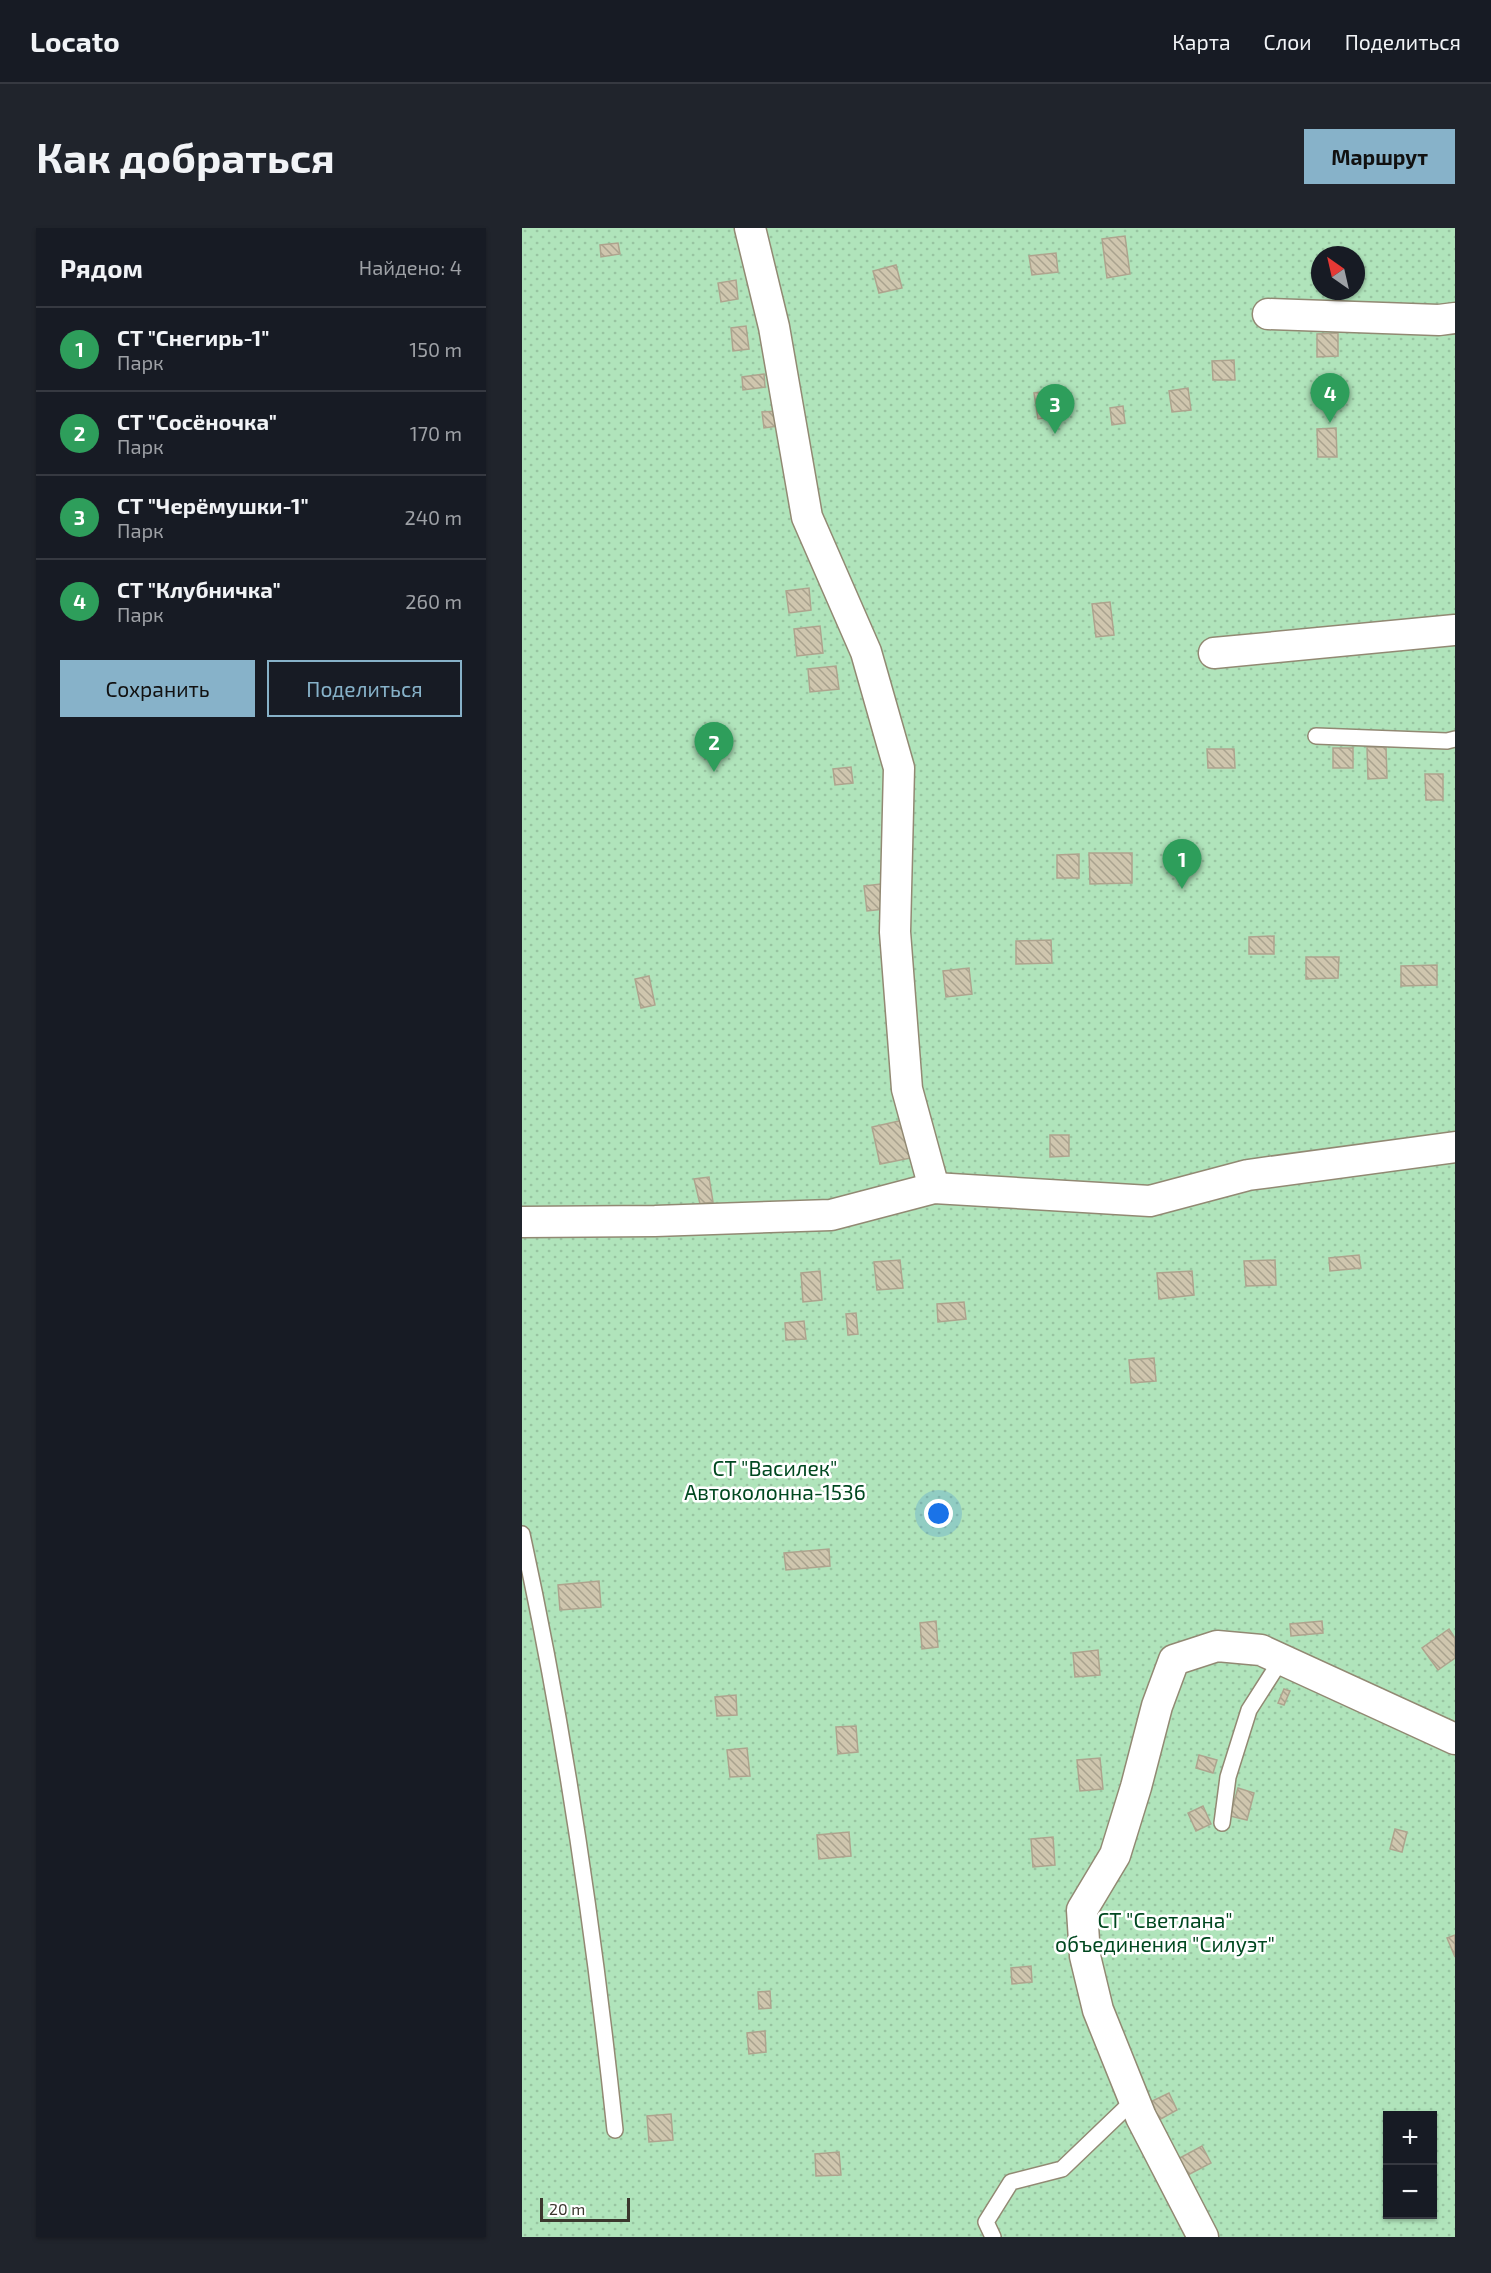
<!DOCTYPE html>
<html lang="ru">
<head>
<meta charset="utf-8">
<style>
	body { margin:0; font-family:"Exo 2",sans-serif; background:#20242c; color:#f1f3f6 }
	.controls { position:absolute; right:18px; bottom:18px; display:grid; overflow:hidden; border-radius:0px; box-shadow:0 2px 4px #0004 }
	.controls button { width:54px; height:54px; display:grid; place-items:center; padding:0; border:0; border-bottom:2px solid #363941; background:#171b24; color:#f1f3f6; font:30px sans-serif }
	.compass { position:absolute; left:789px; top:18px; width:54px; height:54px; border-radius:50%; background:#171b24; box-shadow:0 2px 4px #0004; rotate:326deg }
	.scale { position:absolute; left:18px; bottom:15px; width:90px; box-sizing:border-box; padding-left:6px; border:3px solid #3b372e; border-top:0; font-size:16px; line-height:21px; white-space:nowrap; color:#3b372e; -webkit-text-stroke:4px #fff; paint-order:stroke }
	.you { position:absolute; left:417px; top:1286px; width:21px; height:21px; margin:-15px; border:4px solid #fff; border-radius:50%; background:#1a73e8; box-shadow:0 0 0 9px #1a73e833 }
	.badge { display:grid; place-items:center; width:39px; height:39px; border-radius:50%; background:#87b2c9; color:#fff; font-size:20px; font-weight:700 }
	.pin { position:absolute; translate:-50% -50px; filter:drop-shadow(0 2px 3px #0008) }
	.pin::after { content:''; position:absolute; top:32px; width:21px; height:18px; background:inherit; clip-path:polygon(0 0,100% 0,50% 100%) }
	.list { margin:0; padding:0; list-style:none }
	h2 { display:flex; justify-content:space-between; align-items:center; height:78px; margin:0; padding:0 24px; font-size:26px }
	h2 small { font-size:20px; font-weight:400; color:#9ea1a6 }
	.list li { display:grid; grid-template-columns:39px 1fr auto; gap:18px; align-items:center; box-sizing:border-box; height:84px; padding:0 24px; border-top:2px solid #363941 }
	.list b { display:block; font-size:22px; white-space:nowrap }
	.list p { margin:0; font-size:20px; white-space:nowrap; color:#9ea1a6 }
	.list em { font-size:20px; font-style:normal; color:#9ea1a6 }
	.actions { display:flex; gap:12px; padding:18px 24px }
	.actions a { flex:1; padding:14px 0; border:2px solid #87b2c9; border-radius:0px; text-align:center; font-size:21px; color:#87b2c9 }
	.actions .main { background:#87b2c9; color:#111 }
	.map { position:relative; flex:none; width:933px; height:2009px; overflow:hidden; border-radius:0px }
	header { display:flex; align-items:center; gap:36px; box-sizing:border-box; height:84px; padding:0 30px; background:#171b24; border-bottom:2px solid #363941 }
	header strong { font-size:28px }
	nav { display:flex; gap:33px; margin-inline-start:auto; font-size:21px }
	.intro { display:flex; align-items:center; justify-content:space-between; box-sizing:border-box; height:144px; padding:0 36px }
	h1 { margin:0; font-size:42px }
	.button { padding:15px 27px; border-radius:0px; background:#87b2c9; color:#111; font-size:21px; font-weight:700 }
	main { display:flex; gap:36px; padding:0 36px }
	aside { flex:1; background:#171b24; border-radius:0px; box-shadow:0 2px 4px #0004 }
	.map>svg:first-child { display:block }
</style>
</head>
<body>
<header>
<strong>Locato</strong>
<nav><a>Карта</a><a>Слои</a><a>Поделиться</a></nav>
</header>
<div class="intro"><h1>Как добраться</h1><a class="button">Маршрут</a></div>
<main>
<aside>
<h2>Рядом<small>Найдено: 4</small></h2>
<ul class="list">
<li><span class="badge" style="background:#2e9e5b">1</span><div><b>СТ &quot;Снегирь-1&quot;</b><p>Парк</p></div><em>150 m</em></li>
<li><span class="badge" style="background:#2e9e5b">2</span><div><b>СТ &quot;Сосёночка&quot;</b><p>Парк</p></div><em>170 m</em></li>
<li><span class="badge" style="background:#2e9e5b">3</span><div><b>СТ &quot;Черёмушки-1&quot;</b><p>Парк</p></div><em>240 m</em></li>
<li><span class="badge" style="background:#2e9e5b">4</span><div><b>СТ &quot;Клубничка&quot;</b><p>Парк</p></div><em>260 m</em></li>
</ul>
<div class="actions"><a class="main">Сохранить</a><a>Поделиться</a></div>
</aside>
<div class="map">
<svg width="933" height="2009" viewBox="0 0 933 2009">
	<defs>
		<pattern id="grass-dots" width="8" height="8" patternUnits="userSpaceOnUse" patternTransform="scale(1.5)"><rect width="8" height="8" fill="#b0e4bb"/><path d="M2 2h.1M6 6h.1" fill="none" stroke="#98c4a1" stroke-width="1.8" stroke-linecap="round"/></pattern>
		<pattern id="building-back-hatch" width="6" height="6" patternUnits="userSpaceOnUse" patternTransform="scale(1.5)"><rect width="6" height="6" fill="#cfc6ae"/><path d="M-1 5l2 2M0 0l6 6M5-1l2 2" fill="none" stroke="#a9a28e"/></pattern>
	</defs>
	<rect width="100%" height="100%" fill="#f3e9d1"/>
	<path fill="url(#grass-dots)" fill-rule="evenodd" d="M 0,0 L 933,0 L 933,2009 L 0,2009 ZM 798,27 L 834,27 L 834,63 L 798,63 ZM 866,1888 L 910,1888 L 910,1986 L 866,1986 Z"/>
	<g fill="url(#building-back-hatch)" stroke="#aea48e" stroke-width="1.5">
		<polygon points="603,8 608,46 585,50 580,11"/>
		<polygon points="96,15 98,26 79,29 78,17"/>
		<polygon points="534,25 536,44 510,47 507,28"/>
		<polygon points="374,37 380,60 357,65 351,43"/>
		<polygon points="214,52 216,71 199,74 196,55"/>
		<polygon points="224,98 227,121 211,123 209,100"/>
		<polygon points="816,105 816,128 795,129 795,106"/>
		<polygon points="712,132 713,152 691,152 690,133"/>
		<polygon points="242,146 243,159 221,162 220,149"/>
		<polygon points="666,160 669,182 650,184 647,163"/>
		<polygon points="536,162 540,187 516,191 512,165"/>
		<polygon points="601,178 603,195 590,197 588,180"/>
		<polygon points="255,183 256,198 242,200 240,184"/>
		<polygon points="814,200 815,229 796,229 795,201"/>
		<polygon points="287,360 289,382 267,385 264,363"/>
		<polygon points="588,374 592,407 574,409 570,376"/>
		<polygon points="298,398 301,425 275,428 272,401"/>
		<polygon points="314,438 317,461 288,464 286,441"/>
		<polygon points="845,519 864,519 865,550 846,551"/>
		<rect x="811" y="520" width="20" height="20"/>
		<polygon points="685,521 712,521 713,540 686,540"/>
		<polygon points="329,539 331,555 313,557 311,541"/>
		<polygon points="903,546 921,546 921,572 904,572"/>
		<polygon points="567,625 610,625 610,655 568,656"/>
		<polygon points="557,626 557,650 535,650 535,627"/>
		<polygon points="368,655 371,680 345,683 342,658"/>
		<polygon points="752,708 752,726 727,726 727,709"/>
		<polygon points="529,712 530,735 494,736 494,713"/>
		<polygon points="784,729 817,729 816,750 784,751"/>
		<polygon points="915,737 915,757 879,758 879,738"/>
		<polygon points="447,740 450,766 424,769 421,743"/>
		<polygon points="127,748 133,777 119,780 113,751"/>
		<polygon points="386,891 394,929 358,936 350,899"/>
		<polygon points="528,907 547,907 547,928 528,929"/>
		<polygon points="187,949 191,974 178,976 172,951"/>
		<polygon points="837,1027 839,1040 808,1043 807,1030"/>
		<polygon points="378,1032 381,1060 355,1062 352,1034"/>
		<polygon points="753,1032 754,1057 724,1058 722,1033"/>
		<polygon points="298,1043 300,1072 281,1074 279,1045"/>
		<polygon points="670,1043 672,1067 637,1071 635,1045"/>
		<polygon points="442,1074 444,1091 416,1094 415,1076"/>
		<polygon points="334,1085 336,1106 326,1107 324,1086"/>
		<polygon points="282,1093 284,1111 264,1112 263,1095"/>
		<polygon points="632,1130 634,1153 609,1155 607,1132"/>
		<polygon points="307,1321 308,1338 264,1342 262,1325"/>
		<polygon points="77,1353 79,1379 38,1382 36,1357"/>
		<polygon points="414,1393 416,1419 400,1421 398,1395"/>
		<polygon points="800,1393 801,1405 769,1408 768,1396"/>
		<polygon points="927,1401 933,1410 933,1430 916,1442 900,1420"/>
		<polygon points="576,1422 578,1447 553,1449 551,1425"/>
		<polygon points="762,1461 768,1463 762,1477 756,1475"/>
		<polygon points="214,1467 215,1487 195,1488 193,1469"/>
		<polygon points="334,1498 336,1524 316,1526 314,1499"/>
		<polygon points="225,1520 228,1548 208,1549 205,1522"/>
		<polygon points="677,1527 695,1532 691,1545 674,1540"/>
		<polygon points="578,1530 581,1561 558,1563 555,1532"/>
		<polygon points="716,1560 732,1565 725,1592 708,1588"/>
		<polygon points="681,1578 689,1596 674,1603 666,1585"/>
		<polygon points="873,1601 885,1604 880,1624 868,1621"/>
		<polygon points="327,1604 329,1628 297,1631 295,1607"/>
		<polygon points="531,1609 533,1637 511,1639 509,1611"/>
		<polygon points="933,1707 933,1729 925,1710"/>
		<polygon points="509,1738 510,1754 490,1756 489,1740"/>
		<polygon points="248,1763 249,1780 237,1781 236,1764"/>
		<polygon points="243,1803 244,1824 227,1826 225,1805"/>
		<polygon points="647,1865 655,1882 637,1892 628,1874"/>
		<polygon points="149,1886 151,1912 127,1914 125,1888"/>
		<polygon points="680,1918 689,1935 664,1948 654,1932"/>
		<polygon points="317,1924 319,1947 294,1948 293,1926"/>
	</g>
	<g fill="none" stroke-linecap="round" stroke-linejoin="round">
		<defs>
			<g id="lane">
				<polyline points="794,508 925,513 933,511"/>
				<path d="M 0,1306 C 43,1503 72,1702 93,1902"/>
				<polyline points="700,1595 706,1549 727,1482 759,1432"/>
				<polyline points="471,2009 464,1994 489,1954 540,1941 612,1872"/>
			</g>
			<g id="street">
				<polyline points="228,0 252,99 285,289 344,424 377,540 373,704 385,861 412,960"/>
				<polyline points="746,86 917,92 933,90"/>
				<polyline points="692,425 933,402"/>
				<polyline points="0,994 133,993 309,987 412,960 628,973 726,947 933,919"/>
				<polyline points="681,2009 619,1889 576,1782 563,1728 560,1682 593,1627 614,1559 635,1478 652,1432 695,1418 739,1422 933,1511"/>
			</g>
		</defs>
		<use href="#lane" stroke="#928973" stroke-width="18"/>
		<use href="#street" stroke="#928973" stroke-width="33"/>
		<use href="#lane" stroke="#fff" stroke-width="15"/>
		<use href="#street" stroke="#fff" stroke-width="30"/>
	</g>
	<g text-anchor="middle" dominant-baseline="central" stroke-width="5" stroke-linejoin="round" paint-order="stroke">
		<g font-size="21" fill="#004820" stroke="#fff">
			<text x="253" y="1239">СТ "Василек"<tspan x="253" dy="24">Автоколонна-1536</tspan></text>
			<text x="643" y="1691">СТ "Светлана"<tspan x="643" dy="24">объединения "Силуэт"</tspan></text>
		</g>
	</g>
</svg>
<div class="controls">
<button>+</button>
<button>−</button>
</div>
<svg class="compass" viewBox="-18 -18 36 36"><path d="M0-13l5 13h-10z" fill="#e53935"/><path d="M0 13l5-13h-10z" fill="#9ea1a6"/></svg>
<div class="scale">20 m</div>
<div class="you"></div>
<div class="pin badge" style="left:660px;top:661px;background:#2e9e5b">1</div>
<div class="pin badge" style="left:192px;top:544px;background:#2e9e5b">2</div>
<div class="pin badge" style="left:533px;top:206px;background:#2e9e5b">3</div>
<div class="pin badge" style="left:808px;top:195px;background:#2e9e5b">4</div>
</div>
</main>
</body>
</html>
